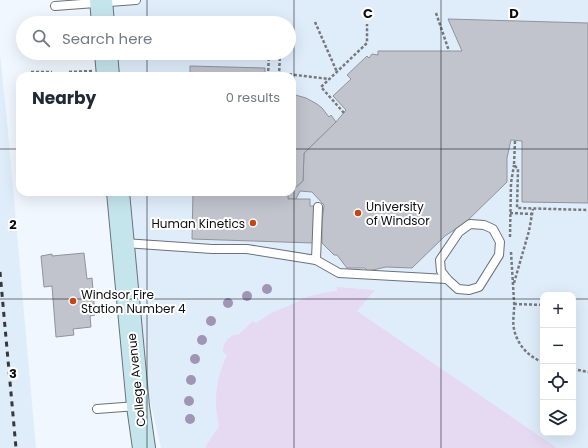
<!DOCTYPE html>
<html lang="en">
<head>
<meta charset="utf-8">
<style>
	body { margin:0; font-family:Poppins,sans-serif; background:#f6f6f7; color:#1f2937 }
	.controls { position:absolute; right:12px; bottom:12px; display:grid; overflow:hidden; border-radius:8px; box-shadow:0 4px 16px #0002 }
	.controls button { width:36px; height:36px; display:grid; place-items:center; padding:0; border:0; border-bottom:1px solid #e0e1e3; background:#fff; color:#1f2937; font:20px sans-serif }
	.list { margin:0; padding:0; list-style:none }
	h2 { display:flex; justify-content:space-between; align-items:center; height:52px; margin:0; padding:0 16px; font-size:17px }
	h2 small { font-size:13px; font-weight:400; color:#747a83 }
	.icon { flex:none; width:22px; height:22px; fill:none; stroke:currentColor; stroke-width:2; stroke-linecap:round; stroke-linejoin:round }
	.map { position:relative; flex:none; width:588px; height:448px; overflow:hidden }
	.search { position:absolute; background:#fff; box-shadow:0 4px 16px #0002; left:16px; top:16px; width:280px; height:44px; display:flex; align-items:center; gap:10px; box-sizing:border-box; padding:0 14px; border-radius:22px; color:#747a83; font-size:15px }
	.panel { position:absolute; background:#fff; box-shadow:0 4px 16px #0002; left:16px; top:72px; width:280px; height:124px; border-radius:12px }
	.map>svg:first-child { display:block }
</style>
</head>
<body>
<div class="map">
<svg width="588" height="448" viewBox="0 0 588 448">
	<rect width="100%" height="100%" fill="#f1f7fe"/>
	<g fill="#dfedfb" fill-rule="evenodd">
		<path d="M 111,0 L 588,0 L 588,448 L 161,448 L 144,375 L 126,192 L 292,192 L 292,76 L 116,76 L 115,53 L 289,53 L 289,23 L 112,23 ZM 543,295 L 573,295 L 573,433 L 543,433 Z"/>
		<polygon points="0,54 8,131 36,448 0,448"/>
	</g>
	<path fill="#e6daf3" d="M 337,287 L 375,290 L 543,405 L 375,290 L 357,311 L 557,448 L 207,448 L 205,447 L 219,426 C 213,400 216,379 227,355 L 223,352 C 223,343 227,337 237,334 L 238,335 L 253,321 L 256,323 L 271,313 L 288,306 L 309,296 L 328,292 L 337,291 Z"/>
	<g fill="#c1c3cd" stroke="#91939c">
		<polygon points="448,19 588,23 588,203 522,202 522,141 511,140 507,158 507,182 466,222 445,236 412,268 386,267 368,271 365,268 347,268 337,255 334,255 322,243 322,223 324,205 312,192 300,191 296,199 288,199 288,192 292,192 292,187 296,187 303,181 304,153 336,122 346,110 333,96 351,79 347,75 367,56 369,58 372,54 378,55 378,51 462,51"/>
		<polygon points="190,66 265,68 265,76 190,76"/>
		<polygon points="292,94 306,98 317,104 322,108 329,117 331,115 336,122 304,153 303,181 296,187 292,187"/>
		<polygon points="193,192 288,192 288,199 310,199 310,206 314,206 313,243 192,239"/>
		<polygon points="84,253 87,279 92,278 95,315 90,316 91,327 73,329 74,335 56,337 52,286 44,287 41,256 52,254 52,256"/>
	</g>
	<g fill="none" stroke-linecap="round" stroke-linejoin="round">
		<defs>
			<g id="lane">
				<polyline points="55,6 136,0"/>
				<polygon points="470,224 484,225 493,229 500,242 499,255 479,287 469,290 458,289 447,279 441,271 440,260 459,232"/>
				<polyline points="124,243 212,249 247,249 316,260 339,273 447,279"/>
				<polyline points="316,260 318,207"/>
				<polyline points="97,409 137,406"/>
			</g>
			<g id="secondary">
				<polyline points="101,0 103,23"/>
				<polyline points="106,53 108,76"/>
				<polyline points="118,192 138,406 144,448"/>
			</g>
		</defs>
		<use href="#lane" stroke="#6b7279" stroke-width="10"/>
		<use href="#secondary" stroke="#6b7279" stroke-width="24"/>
		<g stroke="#75797e" stroke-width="2.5" stroke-dasharray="3 2" stroke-linecap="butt">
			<polyline points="436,13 449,51"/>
			<polyline points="315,22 337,72"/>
			<polyline points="282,23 282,20"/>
			<polyline points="31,72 52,72"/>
			<polyline points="69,72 92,71"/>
			<polyline points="279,73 329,79"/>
			<polyline points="268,76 269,53"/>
			<polyline points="279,76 280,53"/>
			<polyline points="344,113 321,87 367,43 367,24"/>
			<polyline points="515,141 514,165 518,169 517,208 588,210"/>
			<polyline points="510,213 532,214"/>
			<polyline points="510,237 511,183 514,165"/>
			<path d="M 511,252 C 512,268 513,285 514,301 C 515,310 512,320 514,329 C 517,344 528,357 543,362"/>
			<polyline points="514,283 529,231 533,209"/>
			<polyline points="514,304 543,305"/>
			<polyline points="573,369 588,372"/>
		</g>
		<use href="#lane" stroke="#fff" stroke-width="8"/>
		<use href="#secondary" stroke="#c5e5ec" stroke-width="22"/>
		<polyline stroke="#35383c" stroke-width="3" stroke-dasharray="5 5" stroke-linecap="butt" points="0,272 16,448"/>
	</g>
	<g fill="#a195b5">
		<circle cx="267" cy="289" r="5"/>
		<circle cx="247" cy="296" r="5"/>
		<circle cx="228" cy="303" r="5"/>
		<circle cx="211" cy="321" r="5"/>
		<circle cx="202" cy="340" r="5"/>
		<circle cx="195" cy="359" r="5"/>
		<circle cx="191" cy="380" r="5"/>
		<circle cx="189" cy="401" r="5"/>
		<circle cx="190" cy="419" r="5"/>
	</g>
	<path fill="none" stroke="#0c0e11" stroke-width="1" stroke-opacity="0.55" d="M 147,0 L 147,23M 294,0 L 294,448M 441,0 L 441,448M 147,53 L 147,76M 0,149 L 20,149M 292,149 L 588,149M 147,192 L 147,448M 0,299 L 543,299M 573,299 L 588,299"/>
	<g fill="#cb4414" stroke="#fff" stroke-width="1.5">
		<circle cx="358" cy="213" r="4"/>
		<circle cx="253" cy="223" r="4"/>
		<circle cx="73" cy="301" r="4"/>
	</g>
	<g text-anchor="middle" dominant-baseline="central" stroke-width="4" stroke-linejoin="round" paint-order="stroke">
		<g font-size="12" fill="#0c0e11" stroke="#fff" text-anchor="start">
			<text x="366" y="206">University<tspan x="366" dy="14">of Windsor</tspan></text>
			<text x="245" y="223" text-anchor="end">Human Kinetics</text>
			<text x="81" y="294">Windsor Fire<tspan x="81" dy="14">Station Number 4</tspan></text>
		</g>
		<g font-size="12" fill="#0c0e11" stroke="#fff">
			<text transform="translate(136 380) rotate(-96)">College Avenue</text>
		</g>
	</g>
	<g font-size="13" text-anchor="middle" font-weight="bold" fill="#0c0e11" stroke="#fff" stroke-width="4" stroke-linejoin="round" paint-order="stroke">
		<text x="368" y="18">C</text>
		<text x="514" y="18">D</text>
		<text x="13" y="229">2</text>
		<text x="13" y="378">3</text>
	</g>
</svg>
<div class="controls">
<button>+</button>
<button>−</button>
<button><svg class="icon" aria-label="locate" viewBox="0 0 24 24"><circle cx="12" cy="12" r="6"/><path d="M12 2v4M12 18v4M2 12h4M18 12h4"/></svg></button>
<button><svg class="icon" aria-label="layers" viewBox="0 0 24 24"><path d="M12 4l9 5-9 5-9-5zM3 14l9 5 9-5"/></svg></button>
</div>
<div class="search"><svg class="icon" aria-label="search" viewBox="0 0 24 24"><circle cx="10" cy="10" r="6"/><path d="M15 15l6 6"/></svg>Search here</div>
<section class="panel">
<h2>Nearby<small>0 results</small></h2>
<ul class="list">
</ul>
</section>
</div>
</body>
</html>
